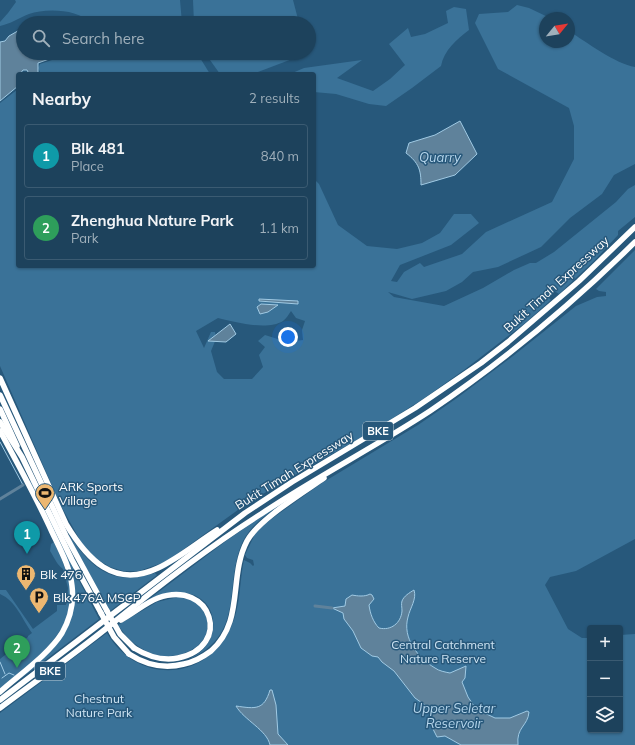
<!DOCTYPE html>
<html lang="en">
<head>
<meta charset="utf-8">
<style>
	body { margin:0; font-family:Mulish,sans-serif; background:#2a4d65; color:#f1f3f6 }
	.controls { position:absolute; right:12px; bottom:12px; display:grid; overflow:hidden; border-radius:4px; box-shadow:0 1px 3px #0004 }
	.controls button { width:36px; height:36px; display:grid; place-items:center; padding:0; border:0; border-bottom:1px solid #3b5b72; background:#1d425c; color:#f1f3f6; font:20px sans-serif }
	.compass { position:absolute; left:539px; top:12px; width:36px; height:36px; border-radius:50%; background:#1d425c; box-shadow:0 1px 3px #0004; rotate:60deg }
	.you { position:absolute; left:288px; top:337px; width:14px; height:14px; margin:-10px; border:3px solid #fff; border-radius:50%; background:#1a73e8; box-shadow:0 0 0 6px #1a73e833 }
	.badge { display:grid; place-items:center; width:26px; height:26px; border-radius:50%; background:#e797bd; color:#fff; font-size:13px; font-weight:700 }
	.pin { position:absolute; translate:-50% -33px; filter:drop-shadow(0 1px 2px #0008) }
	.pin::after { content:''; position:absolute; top:21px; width:14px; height:12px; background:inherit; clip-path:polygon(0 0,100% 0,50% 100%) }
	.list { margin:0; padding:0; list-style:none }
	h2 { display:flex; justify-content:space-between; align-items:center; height:52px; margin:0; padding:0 16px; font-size:17px }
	h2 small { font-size:13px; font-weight:400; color:#a0b0bb }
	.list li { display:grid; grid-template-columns:26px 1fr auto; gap:12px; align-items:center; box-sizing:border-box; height:64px; margin:0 8px 8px; padding:0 8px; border:1px solid #3b5b72; border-radius:4px }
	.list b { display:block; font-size:15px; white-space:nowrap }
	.list p { margin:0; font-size:13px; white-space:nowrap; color:#a0b0bb }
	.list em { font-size:13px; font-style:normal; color:#a0b0bb }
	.icon { flex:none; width:22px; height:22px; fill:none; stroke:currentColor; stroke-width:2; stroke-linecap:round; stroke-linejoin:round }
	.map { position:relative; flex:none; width:635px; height:745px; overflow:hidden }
	.search { position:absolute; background:#1d425c; box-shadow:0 1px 3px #0004; left:16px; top:16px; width:300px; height:44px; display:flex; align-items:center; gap:10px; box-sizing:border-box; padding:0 14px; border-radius:22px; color:#a0b0bb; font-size:15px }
	.panel { position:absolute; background:#1d425c; box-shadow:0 1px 3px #0004; left:16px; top:72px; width:300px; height:196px; border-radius:4px }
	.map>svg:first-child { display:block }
</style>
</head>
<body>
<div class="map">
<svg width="635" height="745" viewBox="0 0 635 745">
	<rect width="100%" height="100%" fill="#27587b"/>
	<g fill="#3a7298" fill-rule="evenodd">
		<path d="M 15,0 L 180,0 L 182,23 L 91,23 C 78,9 46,8 29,14 C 19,18 10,24 0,26 L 0,22 L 8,13 L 16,2 Z"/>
		<polygon points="193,0 293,0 299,23 194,23"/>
		<path d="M 517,5 L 529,8 L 550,18 L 545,18 L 545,42 L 569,42 L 569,31 C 586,42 616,64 635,67 L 635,164 L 614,175 L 602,194 L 570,218 L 541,247 L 498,267 L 473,272 L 462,282 L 446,291 L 412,299 L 388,292 L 394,297 L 444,306 L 483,288 L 514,270 L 530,263 L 536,263 L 554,252 L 616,202 L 628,189 L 635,185 L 635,217 L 618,231 L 618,235 L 594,261 L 559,294 L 553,290 L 548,297 L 551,300 L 525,323 L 464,370 L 423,399 L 369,433 L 279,484 L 242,507 L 170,559 L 162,563 L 139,571 L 123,571 L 110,567 L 95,558 L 81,542 L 60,504 L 0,366 L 0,103 L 18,89 L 18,266 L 314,266 L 314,179 L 319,184 L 338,225 L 367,246 L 397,249 L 422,243 L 440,233 L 454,214 L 471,214 L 479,223 L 451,245 L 400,265 L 391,281 L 397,282 L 404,272 L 420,263 L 424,267 L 462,254 L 486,232 L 552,202 L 574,159 L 574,126 L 569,108 L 498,69 L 475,23 L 479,14 L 508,12 ZM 291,311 L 296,318 L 305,321 L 302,330 L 303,340 L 287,342 L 265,335 L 258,341 L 265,347 L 259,355 L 263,367 L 252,379 L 224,379 L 217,372 L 211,351 L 216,339 L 215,332 L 211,332 L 204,348 L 196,331 L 218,318 C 235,322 267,331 283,321 C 286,319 289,314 291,311 Z"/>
		<path d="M 454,7 L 466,9 L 469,30 C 457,39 444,50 441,66 L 412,88 L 386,106 L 369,104 L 336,94 L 314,92 L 314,74 L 290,74 L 304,68 L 362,60 L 337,78 L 373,91 L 390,79 L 405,65 L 389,44 L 408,28 L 411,37 L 425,34 L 448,23 L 446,11 Z"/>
		<polygon points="73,53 197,53 210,74 41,74 38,68 40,64"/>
		<polygon points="205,53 308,53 253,74 220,74"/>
		<path d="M 635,250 L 635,539 L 576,571 L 550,577 L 545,585 L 568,629 L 582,638 L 590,638 L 590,730 L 620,730 L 620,635 L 635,634 L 635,745 L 0,745 L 0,713 L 107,633 C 136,683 202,683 229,631 C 241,610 239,583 244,560 L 250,563 L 253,566 L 254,565 L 253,560 L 247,558 L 245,555 L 255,534 L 265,524 L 277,515 L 322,483 L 418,425 L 457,398 L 513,356 L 576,306 L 597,297 L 606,296 L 606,292 L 599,291 L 596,289 Z"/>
		<polygon points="35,479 78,566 73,569 99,619 15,683 13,682 51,648 68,623 72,576 26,483"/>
		<path d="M 287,499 C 285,503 278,507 273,510 C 262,518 250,527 243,541 C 223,584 246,632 192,658 L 191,658 C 223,643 220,598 186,593 C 172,591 157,599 144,603 L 226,541 Z"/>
		<path d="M 69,535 C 92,569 113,587 155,573 L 157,575 L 110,611 L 69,536 Z"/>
		<path d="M 54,542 C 60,556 67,570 70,585 C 78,632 31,662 0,689 L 0,659 L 28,637 L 28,636 L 32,633 C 22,619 16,601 0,594 L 0,590 L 6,590 L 33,629 L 57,611 L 57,605 L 66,605 L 68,588 L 63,569 C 57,565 54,557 50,551 L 51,544 Z"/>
		<path d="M 178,597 C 183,598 189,599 193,601 C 199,603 204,611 206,617 C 215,645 180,661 156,655 C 140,650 127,639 118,625 L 157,602 Z"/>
	</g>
	<g fill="#5f829b" stroke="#a0cae4">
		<polygon points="23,28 23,53 66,53 38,63 38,73 29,74 27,70 23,70 20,74 18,74 18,86 0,101 0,42 5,41 9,36"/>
		<path d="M 460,121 L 477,154 L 455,175 L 421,185 C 421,170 419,163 406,153 L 409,143 L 435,135 Z"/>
		<polygon points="259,299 298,301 298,304 259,301"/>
		<polygon points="261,304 278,305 268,312 260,314 257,307"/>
		<polygon points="230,324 236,334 226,342 208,341"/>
		<path d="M 414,590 C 417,599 410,608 408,617 C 402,638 418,658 435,668 C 439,671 445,672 450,673 L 466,666 L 465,678 L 462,682 L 468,697 L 476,709 L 495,718 L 510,718 L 527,711 L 529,712 C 528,726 516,727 518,745 L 461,745 L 445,736 L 437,737 L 433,729 L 431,714 L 425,705 L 415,698 L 394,671 L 382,662 L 378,657 L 372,656 L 361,648 L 353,631 L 344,619 L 343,613 L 332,608 L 345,606 L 346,599 L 352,595 C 357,596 365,597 370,594 L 372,595 L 374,599 L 369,605 C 370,613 373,622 379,628 C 391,631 401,623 402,611 C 402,607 401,604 402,601 C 404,596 409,593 414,590 Z"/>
		<path d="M 270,690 L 272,690 L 276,705 L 278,734 L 288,745 L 270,745 C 267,730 244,720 236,706 C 256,709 264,710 270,690 Z"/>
	</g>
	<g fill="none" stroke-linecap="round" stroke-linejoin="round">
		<g stroke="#a0cae4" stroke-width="1">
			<polyline points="0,442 23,485"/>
			<polyline points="0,662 5,674"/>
			<polyline points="2,678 9,673 14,675"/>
		</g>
		<g stroke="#5f829b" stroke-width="3">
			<polyline points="0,499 23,485"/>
			<polyline points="315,606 332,608"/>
		</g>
		<g stroke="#fff" stroke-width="5.5">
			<path d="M 0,378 L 66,524 C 87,559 114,589 158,568 C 179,558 198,542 217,530"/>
			<polyline points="0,395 66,536 107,611"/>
			<polyline points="0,409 17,446"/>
			<polyline points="0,422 22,457 72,560 101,613"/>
			<path d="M 0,431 C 18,464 36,497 52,532 C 60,549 70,567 72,586 C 74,602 70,619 62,633 C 49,654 19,675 0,692"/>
			<path d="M 121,620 C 134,613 145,603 158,598 C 212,579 233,647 178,658 C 163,661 147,656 134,648"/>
			<path d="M 129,654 C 146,665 165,669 184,664 C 194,662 203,657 211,651 C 245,621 228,577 247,541 C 258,520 304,492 324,478"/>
			<polyline points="0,700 245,513 292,482 415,408 481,363 508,342 579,281 635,227"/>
			<path d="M 0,708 C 36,681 73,655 108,627 C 157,587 207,548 261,514 C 316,477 375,447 430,411 C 504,361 572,304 635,242"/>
		</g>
		<g stroke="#fff" stroke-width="5.5">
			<polyline points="107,611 120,634 134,648"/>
			<polyline points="101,613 114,637 129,654"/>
		</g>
	</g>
	<defs>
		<symbol id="stadium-pin" viewBox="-11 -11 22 30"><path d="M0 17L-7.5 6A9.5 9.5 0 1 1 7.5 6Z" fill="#ecb771" stroke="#27587b"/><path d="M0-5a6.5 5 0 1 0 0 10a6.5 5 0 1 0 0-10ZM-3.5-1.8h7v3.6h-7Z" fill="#111"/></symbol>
		<symbol id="building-pin" viewBox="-11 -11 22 30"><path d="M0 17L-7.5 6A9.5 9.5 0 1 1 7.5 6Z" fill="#ecb771" stroke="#27587b"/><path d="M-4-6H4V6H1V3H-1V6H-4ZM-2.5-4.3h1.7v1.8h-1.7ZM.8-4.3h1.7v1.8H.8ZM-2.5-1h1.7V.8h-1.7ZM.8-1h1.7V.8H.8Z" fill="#111"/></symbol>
		<symbol id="parking-pin" viewBox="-11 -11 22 30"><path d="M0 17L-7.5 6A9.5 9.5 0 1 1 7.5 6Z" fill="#ecb771" stroke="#27587b"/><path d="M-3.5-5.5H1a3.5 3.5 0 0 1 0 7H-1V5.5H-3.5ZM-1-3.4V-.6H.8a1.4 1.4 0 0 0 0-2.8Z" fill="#111"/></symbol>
	</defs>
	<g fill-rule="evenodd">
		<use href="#stadium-pin" x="34" y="482" width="22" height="30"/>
		<use href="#building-pin" x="15" y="563" width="22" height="30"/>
		<use href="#parking-pin" x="28" y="586" width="22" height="30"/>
	</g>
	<g text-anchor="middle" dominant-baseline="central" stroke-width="3" stroke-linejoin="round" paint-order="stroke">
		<g fill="#27587b" stroke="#becdd7" stroke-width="1">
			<rect x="363" y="422" width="30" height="18" rx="3"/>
			<rect x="35" y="662" width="30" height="18" rx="3"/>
		</g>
		<g font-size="11" font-weight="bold" fill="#fff">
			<text x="378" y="431">BKE</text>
			<text x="50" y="671">BKE</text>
		</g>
		<g font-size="12" fill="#fff" stroke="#27587b">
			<text transform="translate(556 284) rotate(-42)">Bukit Timah Expressway</text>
			<text transform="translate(294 470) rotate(-32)">Bukit Timah Expressway</text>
		</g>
		<g font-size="12" fill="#fff" stroke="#27587b" text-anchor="start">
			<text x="59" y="486">ARK Sports<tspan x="59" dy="14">Village</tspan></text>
			<text x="40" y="574">Blk 476</text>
			<text x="53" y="597">Blk 476A MSCP</text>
		</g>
		<g font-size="12" fill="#cee4f3" stroke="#27587b">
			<text x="443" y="644">Central Catchment<tspan x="443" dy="14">Nature Reserve</tspan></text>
			<text x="99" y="698">Chestnut<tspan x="99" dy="14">Nature Park</tspan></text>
		</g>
		<g font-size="13" font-style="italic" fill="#b6d6ec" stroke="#27587b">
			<text x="440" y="157">Quarry</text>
			<text x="454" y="708">Upper Seletar<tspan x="454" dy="15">Reservoir</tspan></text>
		</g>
	</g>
</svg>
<div class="controls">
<button>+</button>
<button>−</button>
<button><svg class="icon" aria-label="layers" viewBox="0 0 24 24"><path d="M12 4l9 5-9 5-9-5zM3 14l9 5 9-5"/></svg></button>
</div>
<svg class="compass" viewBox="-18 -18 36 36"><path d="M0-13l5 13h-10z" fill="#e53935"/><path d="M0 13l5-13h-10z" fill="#a0b0bb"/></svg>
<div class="you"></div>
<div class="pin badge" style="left:27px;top:554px;background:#0f9aa8">1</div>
<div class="pin badge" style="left:17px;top:668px;background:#2e9e5b">2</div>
<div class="search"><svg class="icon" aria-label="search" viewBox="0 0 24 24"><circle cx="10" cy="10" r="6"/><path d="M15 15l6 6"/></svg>Search here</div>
<section class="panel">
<h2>Nearby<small>2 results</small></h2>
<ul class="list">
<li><span class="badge" style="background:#0f9aa8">1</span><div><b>Blk 481</b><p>Place</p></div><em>840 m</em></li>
<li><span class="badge" style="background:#2e9e5b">2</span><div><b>Zhenghua Nature Park</b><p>Park</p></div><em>1.1 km</em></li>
</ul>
</section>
</div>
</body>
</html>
